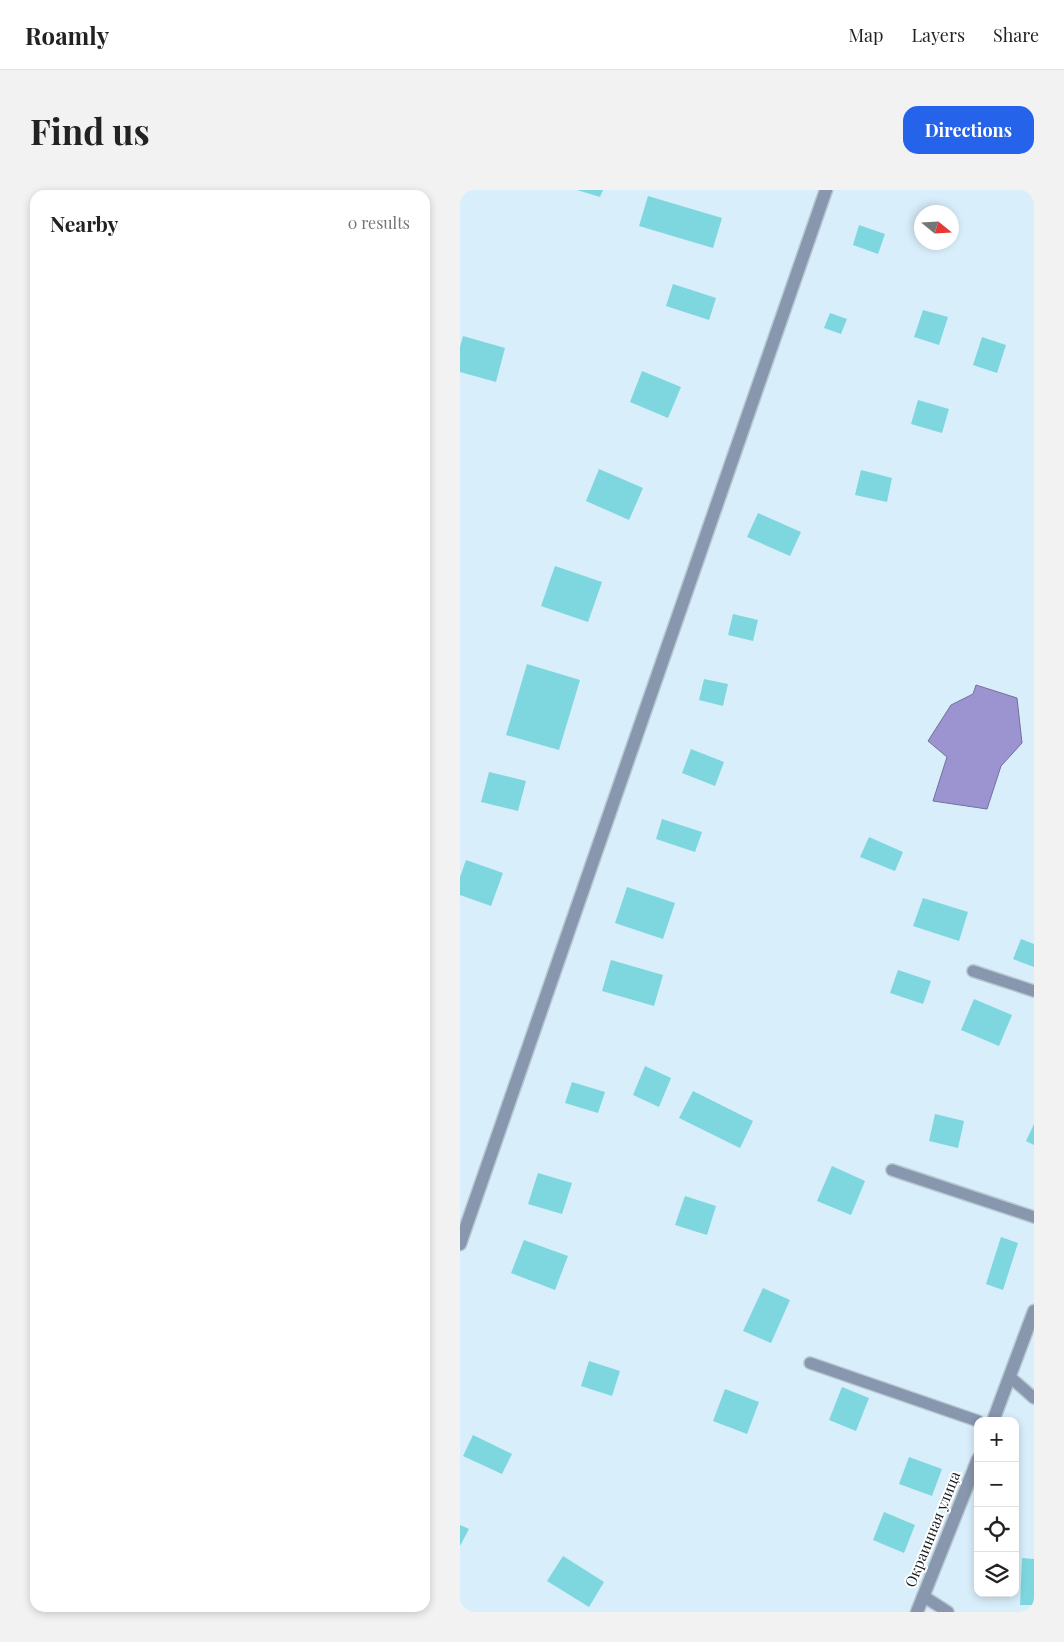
<!DOCTYPE html>
<html lang="en">
<head>
<meta charset="utf-8">
<style>
	body { margin:0; font-family:"Playfair Display",serif; background:#f2f2f2; color:#222 }
	.controls { position:absolute; right:15px; bottom:15px; display:grid; overflow:hidden; border-radius:10px; box-shadow:0 2px 8px #0003 }
	.controls button { width:45px; height:45px; display:grid; place-items:center; padding:0; border:0; border-bottom:1px solid #e0e0e0; background:#fff; color:#222; font:25px sans-serif }
	.compass { position:absolute; left:454px; top:15px; width:45px; height:45px; border-radius:50%; background:#fff; box-shadow:0 2px 8px #0003; rotate:108deg }
	.list { margin:0; padding:0; list-style:none }
	h2 { display:flex; justify-content:space-between; align-items:center; height:65px; margin:0; padding:0 20px; font-size:21px }
	h2 small { font-size:16px; font-weight:400; color:#767676 }
	.icon { flex:none; width:28px; height:28px; fill:none; stroke:currentColor; stroke-width:2; stroke-linecap:round; stroke-linejoin:round }
	.map { position:relative; flex:none; width:574px; height:1422px; overflow:hidden; border-radius:15px }
	header { display:flex; align-items:center; gap:30px; box-sizing:border-box; height:70px; padding:0 25px; background:#fff; border-bottom:1px solid #e0e0e0 }
	header strong { font-size:24px }
	nav { display:flex; gap:28px; margin-inline-start:auto; font-size:18px }
	.intro { display:flex; align-items:center; justify-content:space-between; box-sizing:border-box; height:120px; padding:0 30px }
	h1 { margin:0; font-size:35px }
	.button { padding:12px 22px; border-radius:15px; background:#2563eb; color:#fff; font-size:18px; font-weight:700 }
	main { display:flex; gap:30px; padding:0 30px }
	aside { flex:1; background:#fff; border-radius:15px; box-shadow:0 2px 8px #0003 }
	.map>svg:first-child { display:block }
</style>
</head>
<body>
<header>
<strong>Roamly</strong>
<nav><a>Map</a><a>Layers</a><a>Share</a></nav>
</header>
<div class="intro"><h1>Find us</h1><a class="button">Directions</a></div>
<main>
<aside>
<h2>Nearby<small>0 results</small></h2>
<ul class="list">
</ul>
</aside>
<div class="map">
<svg width="574" height="1422" viewBox="0 0 574 1422">
	<rect width="100%" height="100%" fill="#d8eefa"/>
	<polygon fill="#9c94d0" stroke="#73709b" points="516,495 557,508 562,553 541,576 527,619 473,611 487,567 468,551 491,515 513,504"/>
	<g fill="#7ed7de">
		<polygon points="117,0 143,0 140,7"/>
		<polygon points="188,6 262,28 253,58 179,36"/>
		<polygon points="399,35 425,44 418,64 393,55"/>
		<polygon points="213,94 256,108 249,130 206,116"/>
		<polygon points="463,120 488,127 479,155 454,147"/>
		<polygon points="370,123 387,129 381,144 364,138"/>
		<polygon points="3,146 45,158 36,192 0,182 0,157"/>
		<polygon points="522,147 546,155 537,183 513,175"/>
		<polygon points="182,181 221,197 208,228 170,212"/>
		<polygon points="458,210 489,219 482,243 451,234"/>
		<polygon points="139,279 183,298 169,330 126,311"/>
		<polygon points="401,280 432,288 427,312 395,305"/>
		<polygon points="298,323 341,342 330,366 287,347"/>
		<polygon points="95,376 142,392 128,432 81,416"/>
		<polygon points="273,424 298,430 293,451 268,445"/>
		<polygon points="67,474 120,490 99,560 46,545"/>
		<polygon points="244,489 268,494 263,516 239,510"/>
		<polygon points="231,559 264,572 255,596 222,583"/>
		<polygon points="29,582 66,591 58,621 21,612"/>
		<polygon points="202,629 242,642 235,662 196,649"/>
		<polygon points="409,647 443,662 435,681 400,667"/>
		<polygon points="6,670 43,683 31,716 0,705 0,687"/>
		<polygon points="167,697 215,713 203,749 155,733"/>
		<polygon points="463,708 508,722 499,751 453,736"/>
		<polygon points="561,749 574,754 574,777 553,769"/>
		<polygon points="151,770 203,785 194,816 142,801"/>
		<polygon points="438,780 471,791 463,814 430,803"/>
		<polygon points="514,809 552,825 539,856 501,840"/>
		<polygon points="185,876 211,888 199,917 173,905"/>
		<polygon points="112,892 145,902 138,923 105,913"/>
		<polygon points="233,901 293,931 280,958 219,928"/>
		<polygon points="475,924 504,931 498,958 469,951"/>
		<polygon points="574,934 574,955 566,951"/>
		<polygon points="372,976 405,991 391,1025 357,1011"/>
		<polygon points="78,983 112,993 102,1024 68,1014"/>
		<polygon points="225,1006 256,1016 247,1045 215,1035"/>
		<polygon points="541,1047 558,1053 543,1100 526,1094"/>
		<polygon points="64,1050 108,1066 95,1100 51,1083"/>
		<polygon points="303,1098 330,1110 311,1153 283,1141"/>
		<polygon points="129,1171 160,1181 152,1206 121,1196"/>
		<polygon points="382,1197 409,1208 396,1241 369,1230"/>
		<polygon points="265,1199 299,1212 287,1244 253,1231"/>
		<polygon points="13,1245 52,1264 42,1284 3,1266"/>
		<polygon points="449,1267 482,1279 472,1306 439,1294"/>
		<polygon points="424,1322 455,1335 444,1363 413,1350"/>
		<polygon points="0,1335 9,1339 0,1356"/>
		<polygon points="103,1366 144,1392 129,1417 87,1391"/>
		<polygon points="562,1368 574,1369 574,1415 560,1415"/>
	</g>
	<g fill="none" stroke-linecap="round" stroke-linejoin="round">
		<defs>
			<g id="service">
				<polyline points="513,781 574,801"/>
				<polyline points="432,980 574,1027"/>
				<polyline points="350,1173 518,1231"/>
				<polyline points="550,1187 574,1208"/>
				<polyline points="463,1406 488,1422"/>
			</g>
			<g id="minor">
				<polyline points="0,1054 366,0"/>
				<polyline points="533,1231 574,1121"/>
				<polyline points="457,1422 518,1269"/>
			</g>
		</defs>
		<use href="#service" stroke="#b5c8d3" stroke-width="14"/>
		<use href="#minor" stroke="#b5c8d3" stroke-width="15"/>
		<use href="#service" stroke="#8896ae" stroke-width="11"/>
		<use href="#minor" stroke="#8896ae" stroke-width="12"/>
	</g>
	<g text-anchor="middle" dominant-baseline="central" stroke-width="4" stroke-linejoin="round" paint-order="stroke">
		<g font-size="15" fill="#141c20" stroke="#fff">
			<text transform="translate(472 1339) rotate(-68)">Окраинная улица</text>
		</g>
	</g>
</svg>
<div class="controls">
<button>+</button>
<button>−</button>
<button><svg class="icon" aria-label="locate" viewBox="0 0 24 24"><circle cx="12" cy="12" r="6"/><path d="M12 2v4M12 18v4M2 12h4M18 12h4"/></svg></button>
<button><svg class="icon" aria-label="layers" viewBox="0 0 24 24"><path d="M12 4l9 5-9 5-9-5zM3 14l9 5 9-5"/></svg></button>
</div>
<svg class="compass" viewBox="-18 -18 36 36"><path d="M0-13l5 13h-10z" fill="#e53935"/><path d="M0 13l5-13h-10z" fill="#767676"/></svg>
</div>
</main>
</body>
</html>
